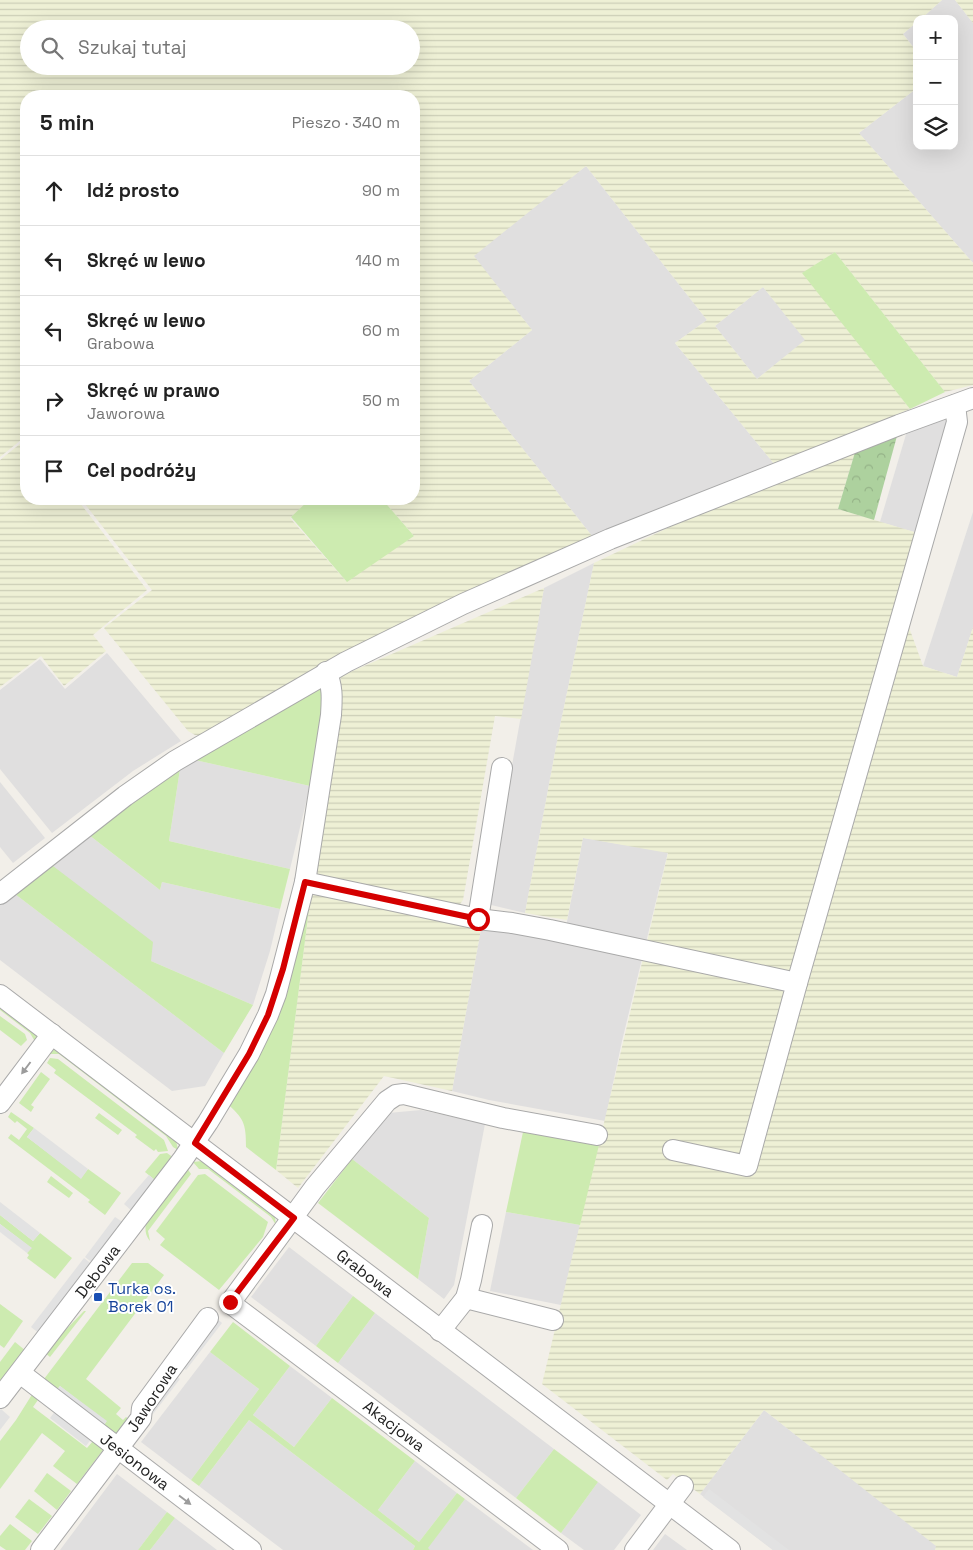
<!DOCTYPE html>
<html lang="pl">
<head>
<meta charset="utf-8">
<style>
	body { margin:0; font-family:"Space Grotesk",sans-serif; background:#f6f6f6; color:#222 }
	.controls { position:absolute; right:15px; top:15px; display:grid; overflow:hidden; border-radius:10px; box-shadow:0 5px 20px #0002 }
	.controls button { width:45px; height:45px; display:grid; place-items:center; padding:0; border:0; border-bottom:1px solid #e0e0e0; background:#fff; color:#222; font:25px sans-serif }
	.stop { position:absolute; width:15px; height:15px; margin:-11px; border:4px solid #d40000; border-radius:50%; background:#fff }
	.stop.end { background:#d40000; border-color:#fff; box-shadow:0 1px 5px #0008 }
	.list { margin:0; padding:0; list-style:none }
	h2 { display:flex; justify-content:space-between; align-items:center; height:65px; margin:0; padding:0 20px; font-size:21px }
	h2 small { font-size:16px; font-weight:400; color:#767676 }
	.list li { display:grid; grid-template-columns:32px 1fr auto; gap:15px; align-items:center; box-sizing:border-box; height:70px; padding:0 20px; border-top:1px solid #e0e0e0 }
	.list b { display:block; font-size:19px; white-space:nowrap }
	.list p { margin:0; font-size:16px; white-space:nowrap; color:#767676 }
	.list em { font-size:16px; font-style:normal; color:#767676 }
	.icon { flex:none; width:28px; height:28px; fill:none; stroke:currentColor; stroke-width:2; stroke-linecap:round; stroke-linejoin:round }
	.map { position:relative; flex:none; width:973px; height:1550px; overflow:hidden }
	.search { position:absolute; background:#fff; box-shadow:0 5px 20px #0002; left:20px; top:20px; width:400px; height:55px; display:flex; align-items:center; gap:12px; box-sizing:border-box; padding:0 18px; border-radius:28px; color:#767676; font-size:19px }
	.panel { position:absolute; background:#fff; box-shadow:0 5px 20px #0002; left:20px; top:90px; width:400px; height:415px; border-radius:20px }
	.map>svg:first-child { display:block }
</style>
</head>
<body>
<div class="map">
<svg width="973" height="1550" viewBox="0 0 973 1550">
	<defs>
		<pattern id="farmland-rules" width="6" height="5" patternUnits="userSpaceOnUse" patternTransform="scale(1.25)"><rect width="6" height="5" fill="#eef0d5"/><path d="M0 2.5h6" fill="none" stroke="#ccceb7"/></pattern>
		<pattern id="forest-crowns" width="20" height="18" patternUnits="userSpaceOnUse" patternTransform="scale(1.25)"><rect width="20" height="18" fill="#add19e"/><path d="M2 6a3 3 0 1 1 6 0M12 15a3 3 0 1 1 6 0" fill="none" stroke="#95b388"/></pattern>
	</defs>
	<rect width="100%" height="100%" fill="#f2efe9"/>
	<g fill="#e0dfdf">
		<polygon points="942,0 955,0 973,23 973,263 859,133 917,88 917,146 954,146 954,19 921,19"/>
		<polygon points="917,22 917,52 903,34"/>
		<polygon points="586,166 707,320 675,343 775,465 596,541 469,381 532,330 473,256"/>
		<polygon points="763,287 806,340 757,379 715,326"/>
		<polygon points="955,417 921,534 880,522 907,431"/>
		<polygon points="973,512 973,627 957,677 923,666"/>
		<polygon points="594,563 559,731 525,913 487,904 544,588"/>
		<polygon points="107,653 181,741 133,771 52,833 0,769 0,690 40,659 65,689"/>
		<polygon points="195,760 310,786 290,869 169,841 180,769"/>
		<polygon points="0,782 45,838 13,863 0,847"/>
		<polygon points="89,835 160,890 162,882 280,909 270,951 253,1005 151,961 49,863"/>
		<polygon points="583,838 668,852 622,1041 605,1121 489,1100 452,1091 482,923 564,937"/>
		<polygon points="11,891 224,1053 205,1086 172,1091 0,960 0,903"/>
		<polygon points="421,1110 485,1124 454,1285 444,1299 418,1279 429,1218 352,1159 388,1113"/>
		<polygon points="506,1212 580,1225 561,1305 490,1291"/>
		<polygon points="289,1247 353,1296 316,1346 251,1297"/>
		<polygon points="375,1313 554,1449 516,1498 338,1363"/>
		<polygon points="210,1352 259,1389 191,1480 141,1442"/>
		<polygon points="290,1366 332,1398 294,1447 253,1415"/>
		<polygon points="764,1410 937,1546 935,1550 773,1550 700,1494"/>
		<polygon points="249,1420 415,1546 413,1550 283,1550 199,1486"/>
		<polygon points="415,1461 457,1493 419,1542 378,1510"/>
		<polygon points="117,1474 167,1512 138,1550 60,1550"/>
		<polygon points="598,1482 641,1515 614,1550 584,1550 561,1533"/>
		<polygon points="465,1499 533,1550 430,1550 427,1548"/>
		<polygon points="175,1518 217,1550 150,1550"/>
		<polygon points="665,1534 687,1550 653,1550"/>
	</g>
	<g fill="url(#farmland-rules)" fill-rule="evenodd">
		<path d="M 0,0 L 942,0 L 921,19 L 917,19 L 917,22 L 903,34 L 917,52 L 917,88 L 859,133 L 973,263 L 973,385 L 945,392 L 835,252 L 803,273 L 910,409 L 775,465 L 675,343 L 707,320 L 586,166 L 474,256 L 532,330 L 469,381 L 596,541 L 206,735 L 195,735 L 188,731 L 104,628 L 152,590 L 81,499 L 310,499 L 290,518 L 346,581 L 414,536 L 382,499 L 414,499 L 414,96 L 26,96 L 26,436 L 0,457 ZM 29,29 L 411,29 L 411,66 L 29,66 ZM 763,287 L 805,340 L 757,379 L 715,326 Z"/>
		<polygon points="955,0 973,0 973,23"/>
		<polygon points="26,439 26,499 77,499 147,590 93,635 106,651 64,686 41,656 0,687 0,460"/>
		<polygon points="856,449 838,509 921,534 901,605 923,666 957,677 973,627 973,1550 935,1550 936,1546 764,1410 700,1494 673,1474 667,1480 542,1384 668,853 583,838 567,920 525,913 559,731 594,563 756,486"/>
		<polygon points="544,588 521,719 495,716 463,900 456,910 324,883 315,873 341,676"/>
		<polygon points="311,893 482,923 452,1091 384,1076 298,1188 276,1170"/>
	</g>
	<g fill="#cdebb0">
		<polygon points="835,252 945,392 910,409 802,273"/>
		<polygon points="310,499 382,499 414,536 347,582 291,517"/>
		<polygon points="323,687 329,689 310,786 195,760"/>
		<polygon points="180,769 169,841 290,869 280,909 162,882 160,890 89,835"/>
		<polygon points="49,863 153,942 151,961 253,1005 224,1053 11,891"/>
		<path d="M 311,893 L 276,1170 L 246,1147 C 246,1123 244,1118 225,1102 Z"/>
		<polygon points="0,1003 37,1031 39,1038 37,1045 30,1033 0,1010"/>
		<polygon points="0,1016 25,1034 27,1040 21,1046 0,1030"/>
		<polygon points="52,1048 60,1048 176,1140 178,1150 173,1147 166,1136 59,1054 49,1054"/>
		<polygon points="50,1058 58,1059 164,1140 168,1151 158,1152 156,1149 154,1151 135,1137 137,1135 54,1073 56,1070 47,1063"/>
		<polygon points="41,1072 50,1079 31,1105 34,1107 31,1112 19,1103"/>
		<polygon points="11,1112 34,1128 27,1137 81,1178 88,1169 121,1193 105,1215 88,1202 90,1200 8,1138 11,1134 19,1140 27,1129 17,1121 15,1123 8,1117"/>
		<polygon points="99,1113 122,1130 118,1135 95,1118"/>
		<polygon points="523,1132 599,1145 580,1225 506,1212"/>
		<polygon points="167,1153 174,1158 156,1181 145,1172 160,1154"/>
		<polygon points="352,1159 429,1218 418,1279 318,1203"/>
		<polygon points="202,1161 210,1163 273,1212 275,1217 276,1225 271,1217 208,1169 199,1169 193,1162"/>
		<path d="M 187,1168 L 191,1174 L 148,1231 L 150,1241 C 145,1235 145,1229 146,1221 Z"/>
		<polygon points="205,1174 268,1222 263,1237 219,1290 160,1245 165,1239 156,1231 198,1175"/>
		<polygon points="51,1176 73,1193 69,1198 47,1182"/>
		<polygon points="0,1215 33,1241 40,1233 72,1258 55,1279 27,1258 29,1255 27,1253 31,1248 0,1224"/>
		<polygon points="132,1263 148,1263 164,1275 86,1379 121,1408 116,1414 123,1420 126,1417 132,1422 122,1434 112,1437 101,1429 106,1422 60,1386 54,1393 41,1383"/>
		<polygon points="353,1296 375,1313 338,1363 316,1346"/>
		<polygon points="0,1304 23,1321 4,1348 0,1345"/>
		<polygon points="84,1311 86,1311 50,1357 44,1352"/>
		<polygon points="233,1322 290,1366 253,1415 294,1447 332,1398 415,1461 378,1510 419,1542 457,1493 465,1499 428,1548 430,1550 413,1550 415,1546 249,1420 199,1486 191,1480 259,1389 210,1352"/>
		<polygon points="15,1342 26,1351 0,1386 0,1362"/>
		<polygon points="33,1393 40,1397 33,1407 87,1448 93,1441 101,1444 103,1450 77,1484 53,1466 65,1451 42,1433 0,1489 0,1441 16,1420"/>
		<polygon points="554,1449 598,1482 561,1533 516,1498"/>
		<polygon points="47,1473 71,1491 57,1510 34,1491"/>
		<polygon points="29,1499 52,1516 38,1534 15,1517"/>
		<polygon points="167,1512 175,1518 150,1550 138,1550"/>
		<polygon points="10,1524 32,1541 25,1550 6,1550 0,1546 0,1536"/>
	</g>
	<polygon fill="url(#forest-crowns)" points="897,436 874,520 838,509 856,449"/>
	<g fill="#e2e2e2">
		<polygon points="34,1128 88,1169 81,1179 27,1137"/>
		<polygon points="149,1175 156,1181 132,1211 124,1204"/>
		<polygon points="0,1202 40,1233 33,1241 0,1215"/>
		<polygon points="115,1217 124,1223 94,1264 85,1257"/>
		<polygon points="0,1224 32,1248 27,1253 0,1232"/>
		<polygon points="84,1258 93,1265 40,1334 31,1327"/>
		<polygon points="215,1317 222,1323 186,1370 179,1365"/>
		<polygon points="172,1373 180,1379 153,1414 146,1409"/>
		<polygon points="60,1386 107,1421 101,1429 54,1394"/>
		<polygon points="1,1409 10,1417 0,1430 0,1410"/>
		<polygon points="56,1410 92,1438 86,1446 50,1418"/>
		<polygon points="709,1489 789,1550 773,1550 703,1497"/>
	</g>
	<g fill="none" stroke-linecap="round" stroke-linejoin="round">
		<defs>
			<g id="minor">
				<polyline points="305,882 478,919 502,768"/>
				<polyline points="0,894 125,796 175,761 346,662 463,604 610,539 899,425 973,398"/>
				<polyline points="478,919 512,923 550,930 797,983"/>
				<path id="s1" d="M 0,995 L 730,1550"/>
				<polyline points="0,1103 52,1034"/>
				<polyline points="673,1150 747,1166 797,983 957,422 955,405"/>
				<polyline points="466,1298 553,1320"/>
				<polyline points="440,1331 466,1298 471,1280 482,1225"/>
				<path id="s2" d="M 20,1373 L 251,1550"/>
				<path id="s3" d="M 0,1398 L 183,1159 L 208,1122 L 249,1054 L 268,1015 L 276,994 L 305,882 L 331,715 C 332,699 333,686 326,672"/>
				<polyline points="41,1550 141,1418 142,1408 208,1318"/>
				<polyline points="558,1550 230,1303 315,1187 387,1101 396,1095 404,1094 503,1118 597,1135"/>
				<polyline points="635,1550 683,1486"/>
			</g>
		</defs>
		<use href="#minor" stroke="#a9a9a9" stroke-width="22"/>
		<use href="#minor" stroke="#fff" stroke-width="20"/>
	</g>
	<defs><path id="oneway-solid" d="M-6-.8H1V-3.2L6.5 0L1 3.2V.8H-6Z" transform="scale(1.25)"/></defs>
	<g fill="#9c9c9c">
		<use href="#oneway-solid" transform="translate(26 1068) rotate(127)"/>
		<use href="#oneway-solid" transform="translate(185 1500) rotate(37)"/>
	</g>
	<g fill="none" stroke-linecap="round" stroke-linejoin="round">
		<polyline stroke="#d40000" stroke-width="6" points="230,1302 294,1218 195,1143 249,1054 268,1015 283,969 305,882 478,919"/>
	</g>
	<rect fill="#1a4fb4" stroke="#fff" stroke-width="2" x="93" y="1292" width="10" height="10" rx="2.5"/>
	<g text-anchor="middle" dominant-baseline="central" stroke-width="4" stroke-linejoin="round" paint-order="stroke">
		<g font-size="16" fill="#222" stroke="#fff">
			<text stroke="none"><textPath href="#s3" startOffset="160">Dębowa</textPath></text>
			<text stroke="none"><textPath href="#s1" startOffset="459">Grabowa</textPath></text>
			<text transform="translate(152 1398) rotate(-57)">Jaworowa</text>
			<text transform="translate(394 1426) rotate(37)">Akacjowa</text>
			<text stroke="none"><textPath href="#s2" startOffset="145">Jesionowa</textPath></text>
		</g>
		<g font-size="16" fill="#164399" stroke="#fff" text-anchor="start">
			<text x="108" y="1288">Turka os.<tspan x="108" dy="18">Borek 01</tspan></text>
		</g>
	</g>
</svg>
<div class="controls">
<button>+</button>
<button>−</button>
<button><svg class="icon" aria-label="layers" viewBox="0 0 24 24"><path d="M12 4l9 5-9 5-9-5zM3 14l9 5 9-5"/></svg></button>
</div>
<div class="stop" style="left:478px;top:919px"></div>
<div class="stop end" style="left:230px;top:1302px"></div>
<div class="search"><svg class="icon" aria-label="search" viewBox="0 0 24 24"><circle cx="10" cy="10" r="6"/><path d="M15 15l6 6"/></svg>Szukaj tutaj</div>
<section class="panel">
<h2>5 min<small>Pieszo · 340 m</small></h2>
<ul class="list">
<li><svg class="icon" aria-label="ahead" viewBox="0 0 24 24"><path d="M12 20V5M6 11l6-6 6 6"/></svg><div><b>Idź prosto</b></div><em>90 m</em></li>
<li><svg class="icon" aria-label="left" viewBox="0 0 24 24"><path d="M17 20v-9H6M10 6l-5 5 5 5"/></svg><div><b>Skręć w lewo</b></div><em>140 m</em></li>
<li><svg class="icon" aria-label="left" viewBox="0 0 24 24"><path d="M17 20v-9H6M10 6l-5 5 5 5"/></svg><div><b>Skręć w lewo</b><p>Grabowa</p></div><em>60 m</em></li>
<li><svg class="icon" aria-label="right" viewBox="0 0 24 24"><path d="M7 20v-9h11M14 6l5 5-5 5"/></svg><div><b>Skręć w prawo</b><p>Jaworowa</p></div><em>50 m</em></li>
<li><svg class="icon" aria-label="arrive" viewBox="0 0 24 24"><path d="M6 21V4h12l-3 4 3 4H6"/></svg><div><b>Cel podróży</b></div></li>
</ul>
</section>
</div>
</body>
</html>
